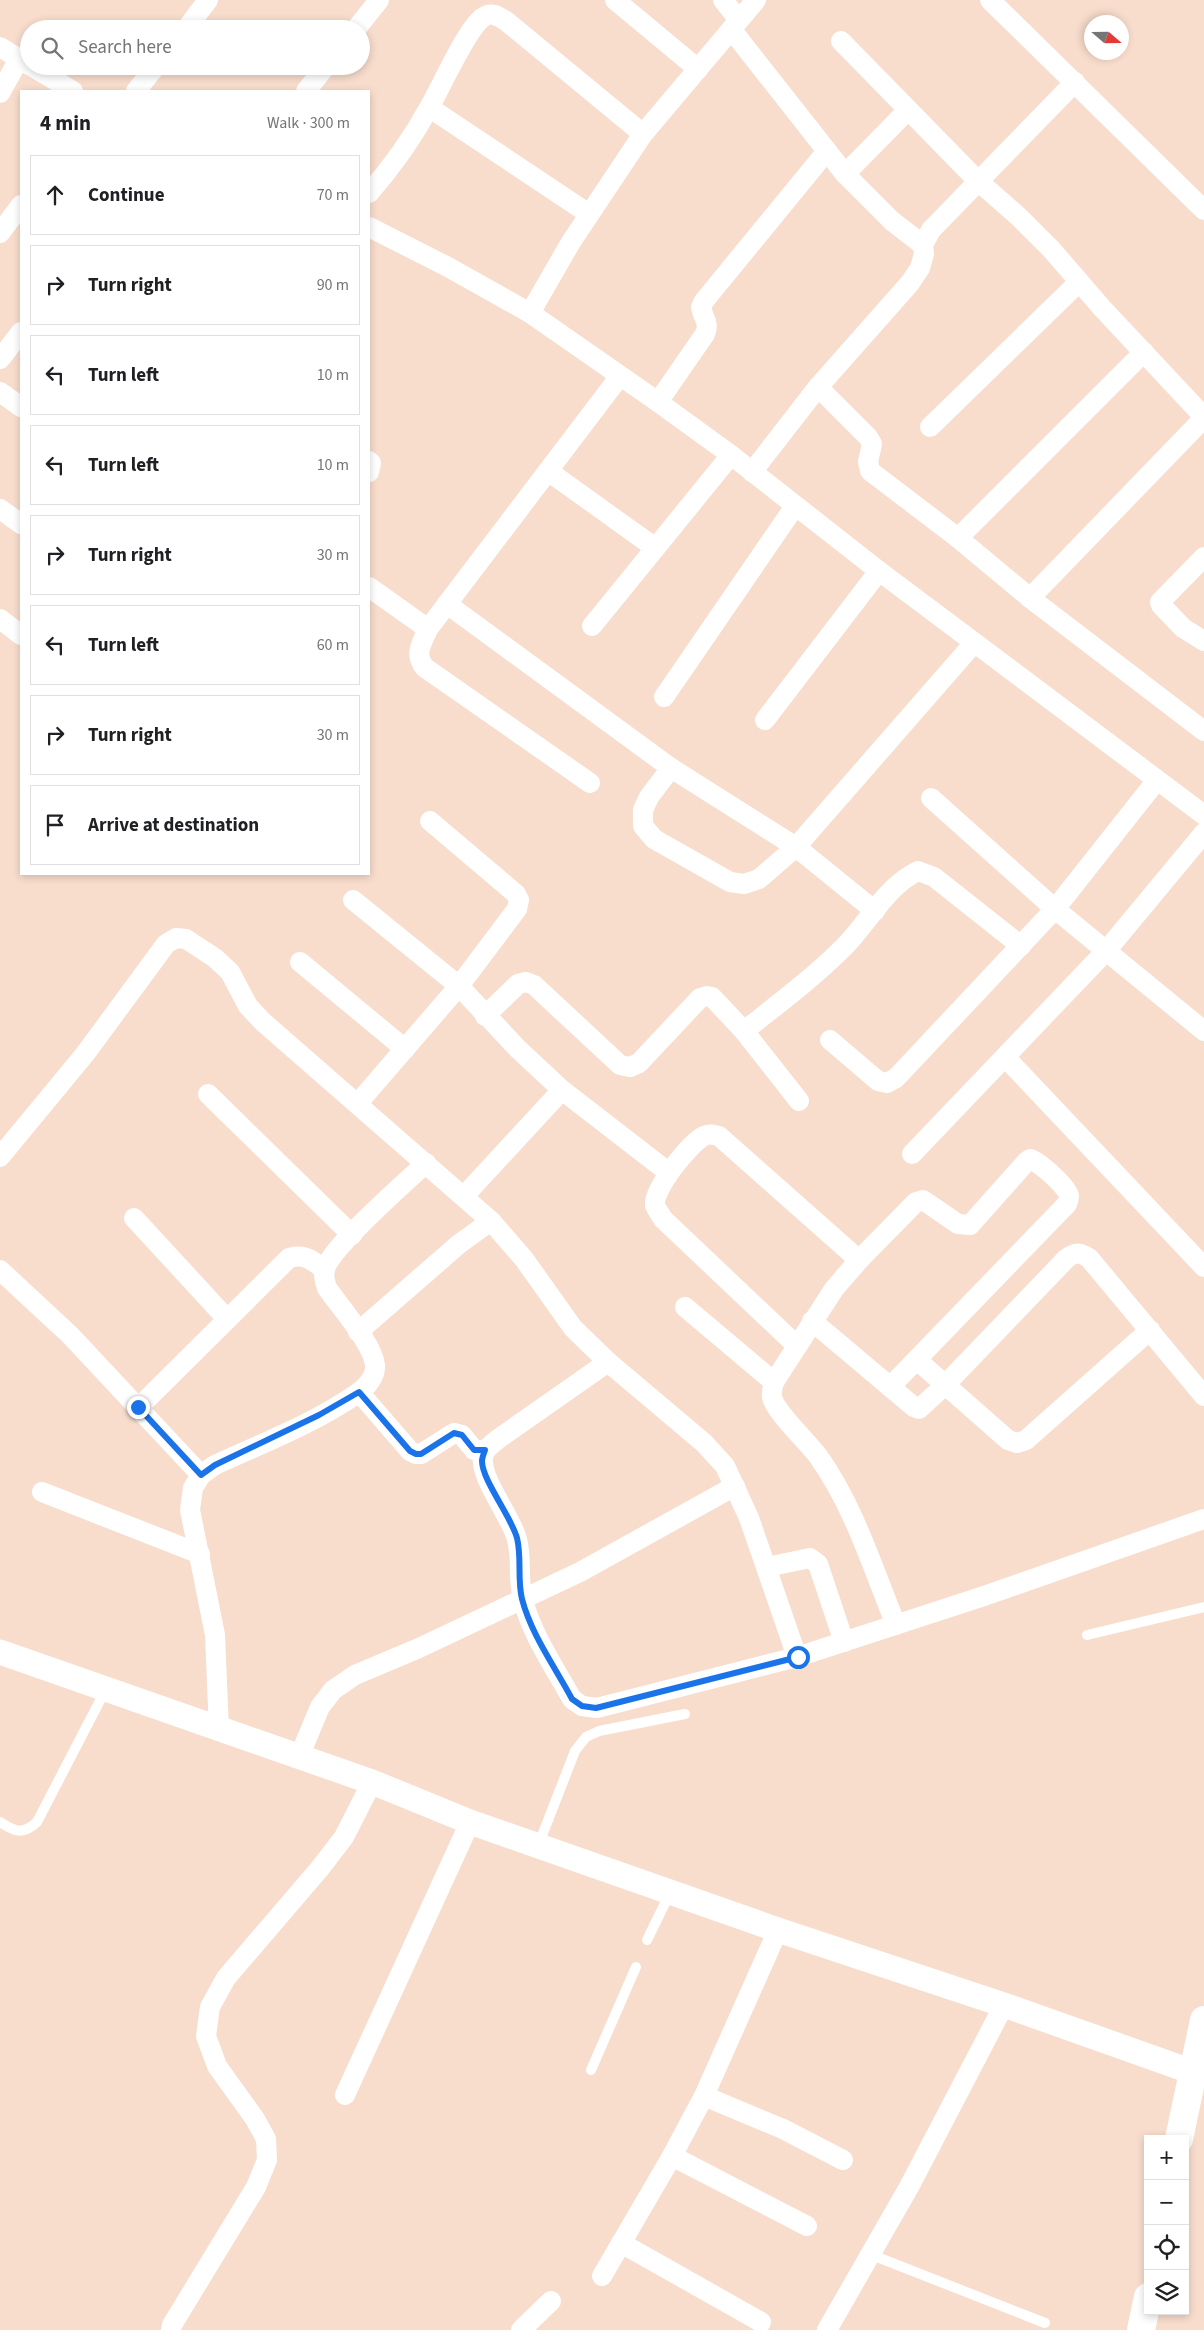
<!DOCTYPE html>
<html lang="en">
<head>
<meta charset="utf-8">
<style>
	body { margin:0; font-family:"Source Sans 3",sans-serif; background:#f6f6f6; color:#202124 }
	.controls { position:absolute; right:15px; bottom:15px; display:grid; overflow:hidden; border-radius:0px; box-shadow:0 2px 8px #0003 }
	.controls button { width:45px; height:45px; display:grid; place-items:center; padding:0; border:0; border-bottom:1px solid #e0e0e0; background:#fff; color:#202124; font:25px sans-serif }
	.compass { position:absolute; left:1084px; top:15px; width:45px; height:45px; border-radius:50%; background:#fff; box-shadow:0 2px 8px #0003; rotate:110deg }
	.stop { position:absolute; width:15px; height:15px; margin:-11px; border:4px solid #1a73e8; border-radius:50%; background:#fff }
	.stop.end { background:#1a73e8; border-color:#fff; box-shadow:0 1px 5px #0008 }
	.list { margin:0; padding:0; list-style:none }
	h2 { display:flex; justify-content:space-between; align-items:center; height:65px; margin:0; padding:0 20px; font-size:21px }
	h2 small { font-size:16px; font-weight:400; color:#757577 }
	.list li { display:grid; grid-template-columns:32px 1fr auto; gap:15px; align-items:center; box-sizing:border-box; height:80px; margin:0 10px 10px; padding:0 10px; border:1px solid #e0e0e0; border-radius:0px }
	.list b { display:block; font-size:19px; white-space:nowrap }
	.list em { font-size:16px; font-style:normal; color:#757577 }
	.icon { flex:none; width:28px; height:28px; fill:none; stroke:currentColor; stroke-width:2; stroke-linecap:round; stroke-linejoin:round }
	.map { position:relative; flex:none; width:1204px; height:2330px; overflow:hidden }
	.search { position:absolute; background:#fff; box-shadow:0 2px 8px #0003; left:20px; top:20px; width:350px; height:55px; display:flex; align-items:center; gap:12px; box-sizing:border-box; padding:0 18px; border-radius:28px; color:#757577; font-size:19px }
	.panel { position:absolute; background:#fff; box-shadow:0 2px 8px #0003; left:20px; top:90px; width:350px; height:785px; border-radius:0px }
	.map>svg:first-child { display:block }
</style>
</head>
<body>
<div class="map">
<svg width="1204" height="2330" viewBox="0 0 1204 2330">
	<rect width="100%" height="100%" fill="#f8ddcd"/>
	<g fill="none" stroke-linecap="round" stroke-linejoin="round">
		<g stroke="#fff" stroke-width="10">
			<polyline points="1087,1635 1204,1607"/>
			<path d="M 0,1822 C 15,1832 23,1835 37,1822 L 106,1689"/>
			<polyline points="538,1846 575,1751 586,1737 599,1731 685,1714"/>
			<polyline points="647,1940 670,1893"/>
			<polyline points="591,2070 636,1967"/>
			<polyline points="872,2255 1045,2323"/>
		</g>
		<g stroke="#fff" stroke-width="20">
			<polyline points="615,0 698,69"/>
			<polyline points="723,0 739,20"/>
			<polyline points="990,0 1204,210"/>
			<polyline points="186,29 208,0"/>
			<polyline points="356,29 379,0"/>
			<polyline points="731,29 845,174 892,221 923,245"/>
			<polyline points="841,41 978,181 1019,217 1051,249 1102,308 1204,417"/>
			<polyline points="0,47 29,65"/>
			<polyline points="31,66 73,91"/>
			<polyline points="136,91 156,66"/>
			<polyline points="306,91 326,66"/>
			<polyline points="0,93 19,59"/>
			<polyline points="430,108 589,214"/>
			<polyline points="845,174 908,110"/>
			<path d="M 369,193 C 392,167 413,137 430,106 C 441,87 467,29 482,18 C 491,11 498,16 506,21 L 643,134"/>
			<polyline points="369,227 448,267 530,313 658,402 731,455 879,571 1204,815"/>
			<polyline points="0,233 21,205"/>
			<polyline points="530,313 571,242 643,134 756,0"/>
			<polyline points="0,359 21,332"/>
			<polyline points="818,387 868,437 872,444 868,462 870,471 958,538 1030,598 1204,731"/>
			<polyline points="0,392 21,407"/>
			<path d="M 658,402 L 705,334 C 710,322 703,319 701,307 L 704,301 L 826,152"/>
			<polyline points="930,427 1079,282"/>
			<polyline points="369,461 371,463 369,472"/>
			<polyline points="548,471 654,547"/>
			<polyline points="752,472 818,387 910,283 920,268 924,254 923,245 931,230 1075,82"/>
			<polyline points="0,509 21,524"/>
			<polyline points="958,538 1144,352"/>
			<polyline points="1204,557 1160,602 1161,605 1183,628 1204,641"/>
			<polyline points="369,587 428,629"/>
			<polyline points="1030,598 1204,418"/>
			<polyline points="447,604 671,768 796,847 875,911"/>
			<polyline points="0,619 21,635"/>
			<polyline points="592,626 731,455"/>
			<polyline points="664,697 795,506"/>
			<polyline points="765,720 879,571"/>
			<polyline points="671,768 649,797 643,810 643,826 654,839 730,882 744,884 759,879 796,847 974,643"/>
			<path d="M 590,783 L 424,667 C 414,653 422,643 428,629 L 620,376"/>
			<polyline points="931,798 1055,909 1204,1031"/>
			<polyline points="353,900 459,986 518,1049 562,1090 668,1172"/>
			<polyline points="300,962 405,1049"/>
			<polyline points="485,1016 518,984 526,982 534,985 620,1065 630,1067 639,1063 700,998 707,996 712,997 744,1031 799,1101"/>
			<path d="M 744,1031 C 778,1004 813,978 844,947 C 868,923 886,886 918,871 L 934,877 L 1021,946"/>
			<polyline points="830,1040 878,1081 887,1083 896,1078 1055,909 1157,780"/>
			<polyline points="1005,1057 1204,1267"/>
			<polyline points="208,1094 352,1235"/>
			<polyline points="358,1103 459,986 517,909 519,900 516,894 430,821"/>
			<polyline points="912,1154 1106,951 1204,833"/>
			<polyline points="0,1157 85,1054 166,944 176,938 186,939 215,958 230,972 248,1006 263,1022 491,1221 524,1259 573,1328 608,1362 704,1443 725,1466 749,1518 797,1657"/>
			<polyline points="464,1196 562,1090"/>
			<polyline points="134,1218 227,1319"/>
			<polyline points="0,1270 70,1335 201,1475"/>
			<polyline points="685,1307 774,1382"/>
			<path d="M 812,1321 L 914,1407 L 919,1409 L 944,1386 L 1066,1259 C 1075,1252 1079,1252 1089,1258 L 1204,1396"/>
			<polyline points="358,1332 459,1244 491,1221"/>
			<path d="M 796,1345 L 663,1219 C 661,1215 656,1209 655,1205 C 653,1189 690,1143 704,1136 C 709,1133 714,1135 719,1136 L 859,1260"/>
			<polyline points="917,1360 1008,1440 1017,1443 1026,1440 1150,1330"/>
			<path d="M 608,1362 L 498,1439 C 490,1446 481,1451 483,1463 C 485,1484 508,1513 516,1536 C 523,1556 517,1579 523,1600 C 532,1635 555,1668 572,1699 L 582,1706 L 597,1708 L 797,1657 L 984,1596 L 1204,1519"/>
			<path d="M 890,1387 L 1067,1204 C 1068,1202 1069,1197 1069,1196 C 1068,1187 1038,1161 1030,1159 L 1027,1161 L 970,1225 L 958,1224 L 923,1200 L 916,1202 L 859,1260 L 834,1289 L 774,1382 C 773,1386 771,1392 772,1397 C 775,1412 807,1441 818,1456 C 854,1506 873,1569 896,1625"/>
			<polyline points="359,1392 410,1451 416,1454 421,1454 454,1433 462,1435 474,1450 485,1450"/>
			<path d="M 139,1407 L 289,1258 C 305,1253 313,1261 325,1270"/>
			<polyline points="42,1492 200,1554"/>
			<polyline points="767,1567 810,1558 818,1564 844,1642"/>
			<path d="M 219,1730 L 215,1635 L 190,1510 L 193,1488 L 201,1475 L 215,1465 C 263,1443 315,1423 358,1393 C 367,1387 376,1376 375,1365 C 373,1344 340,1307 327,1288 C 325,1282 323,1276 325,1269 C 332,1246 405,1183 426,1163"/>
			<polyline points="299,1757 320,1707 333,1690 355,1675 419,1648 580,1572 735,1486"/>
			<polyline points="345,2095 470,1822"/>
			<polyline points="704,2096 783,2129 843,2160"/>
			<polyline points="672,2156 807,2226"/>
			<polyline points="621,2243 761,2322"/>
			<polyline points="602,2276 672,2156 704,2096 778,1930"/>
			<polyline points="171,2330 172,2325 256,2187 267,2160 266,2139 255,2119 217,2066 206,2036 210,2007 226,1978 321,1867 344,1837 372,1782"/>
			<polyline points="521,2330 551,2301"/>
			<polyline points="827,2330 909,2187 1004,2005"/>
		</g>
		<polyline stroke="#fff" stroke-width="25" points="0,1652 372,1782 470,1822 778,1930 1004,2005 1204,2076"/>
		<g stroke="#fff" stroke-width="28">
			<polyline points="1179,2139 1204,2020"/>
			<polyline points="1141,2330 1148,2297"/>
		</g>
	</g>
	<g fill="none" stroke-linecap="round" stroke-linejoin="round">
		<path stroke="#1a73e8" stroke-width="6" d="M 138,1407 L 201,1475 L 215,1465 L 319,1415 L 359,1392 L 410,1451 L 416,1454 L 421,1454 L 454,1433 L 462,1435 L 474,1450 L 485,1450 C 484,1453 482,1458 482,1461 C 482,1480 511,1516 517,1538 C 522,1558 517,1579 522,1599 C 531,1634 555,1667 572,1699 L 582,1706 L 596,1708 L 798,1657"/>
	</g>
</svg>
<div class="controls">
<button>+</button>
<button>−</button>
<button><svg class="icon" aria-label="locate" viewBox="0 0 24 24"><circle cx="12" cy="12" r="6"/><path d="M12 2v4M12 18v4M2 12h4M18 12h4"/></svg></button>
<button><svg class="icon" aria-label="layers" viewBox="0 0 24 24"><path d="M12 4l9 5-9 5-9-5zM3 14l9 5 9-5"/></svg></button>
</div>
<svg class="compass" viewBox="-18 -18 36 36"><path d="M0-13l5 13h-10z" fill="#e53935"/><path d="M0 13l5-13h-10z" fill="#757577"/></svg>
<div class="stop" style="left:798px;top:1657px"></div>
<div class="stop end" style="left:138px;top:1407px"></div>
<div class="search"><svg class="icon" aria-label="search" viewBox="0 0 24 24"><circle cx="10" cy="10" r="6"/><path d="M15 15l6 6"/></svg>Search here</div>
<section class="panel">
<h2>4 min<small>Walk · 300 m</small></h2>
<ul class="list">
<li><svg class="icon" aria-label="ahead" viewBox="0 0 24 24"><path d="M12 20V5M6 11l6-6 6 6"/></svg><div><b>Continue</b></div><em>70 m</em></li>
<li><svg class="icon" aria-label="right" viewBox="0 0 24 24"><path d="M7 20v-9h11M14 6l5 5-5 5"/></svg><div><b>Turn right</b></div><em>90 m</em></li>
<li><svg class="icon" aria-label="left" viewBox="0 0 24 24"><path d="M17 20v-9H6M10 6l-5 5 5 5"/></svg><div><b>Turn left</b></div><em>10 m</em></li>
<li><svg class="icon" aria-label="left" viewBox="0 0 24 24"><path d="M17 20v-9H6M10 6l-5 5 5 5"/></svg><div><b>Turn left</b></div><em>10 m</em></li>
<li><svg class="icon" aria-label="right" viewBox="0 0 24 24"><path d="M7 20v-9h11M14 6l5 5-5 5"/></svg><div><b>Turn right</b></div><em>30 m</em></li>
<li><svg class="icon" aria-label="left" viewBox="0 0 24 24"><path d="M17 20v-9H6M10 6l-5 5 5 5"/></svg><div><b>Turn left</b></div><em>60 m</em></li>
<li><svg class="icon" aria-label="right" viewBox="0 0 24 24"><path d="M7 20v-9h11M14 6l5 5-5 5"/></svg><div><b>Turn right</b></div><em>30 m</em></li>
<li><svg class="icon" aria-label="arrive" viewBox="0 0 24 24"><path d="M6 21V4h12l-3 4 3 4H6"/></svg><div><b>Arrive at destination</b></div></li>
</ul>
</section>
</div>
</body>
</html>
